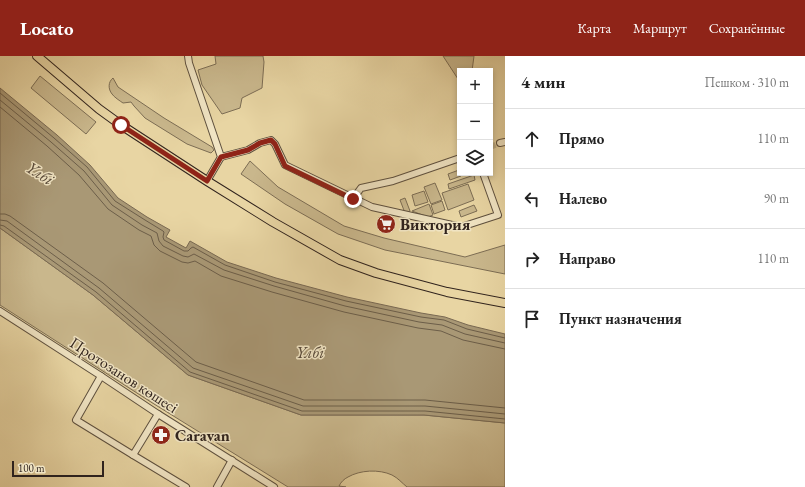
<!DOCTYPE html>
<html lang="ru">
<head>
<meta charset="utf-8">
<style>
	body { margin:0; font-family:"EB Garamond",serif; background:#f2f2f2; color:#222 }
	.controls { position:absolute; right:12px; top:12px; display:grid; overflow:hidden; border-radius:0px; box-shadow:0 2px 6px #0003 }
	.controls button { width:36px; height:36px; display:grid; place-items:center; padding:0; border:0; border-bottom:1px solid #e0e0e0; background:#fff; color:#222; font:20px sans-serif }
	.scale { position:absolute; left:12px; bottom:10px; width:92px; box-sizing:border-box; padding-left:4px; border:2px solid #30231d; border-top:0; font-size:11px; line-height:14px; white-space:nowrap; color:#30231d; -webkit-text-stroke:3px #f0e4c3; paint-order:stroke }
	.stop { position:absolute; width:12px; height:12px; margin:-9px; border:3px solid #8f2418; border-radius:50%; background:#fff }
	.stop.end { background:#8f2418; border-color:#fff; box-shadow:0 1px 4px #0008 }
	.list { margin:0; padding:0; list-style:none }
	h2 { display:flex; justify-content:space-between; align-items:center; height:52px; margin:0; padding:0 16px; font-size:17px }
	h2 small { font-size:13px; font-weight:400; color:#767676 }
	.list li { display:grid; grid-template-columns:26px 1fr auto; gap:12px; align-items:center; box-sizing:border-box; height:60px; padding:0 16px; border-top:1px solid #e0e0e0 }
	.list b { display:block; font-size:15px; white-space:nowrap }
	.list em { font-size:13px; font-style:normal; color:#767676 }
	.icon { flex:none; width:22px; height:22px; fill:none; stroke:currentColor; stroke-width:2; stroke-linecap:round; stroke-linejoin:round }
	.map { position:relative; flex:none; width:505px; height:431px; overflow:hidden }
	header { display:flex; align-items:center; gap:24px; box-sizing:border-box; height:56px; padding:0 20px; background:#8f2418; color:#fff }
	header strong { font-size:19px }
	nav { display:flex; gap:22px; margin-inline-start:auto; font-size:14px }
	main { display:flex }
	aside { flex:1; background:#fff }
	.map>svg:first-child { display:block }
</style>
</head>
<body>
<header>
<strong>Locato</strong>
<nav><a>Карта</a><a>Маршрут</a><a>Сохранённые</a></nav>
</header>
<main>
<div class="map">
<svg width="505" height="431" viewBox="0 0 505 431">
	<rect width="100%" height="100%" fill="#e8d5a3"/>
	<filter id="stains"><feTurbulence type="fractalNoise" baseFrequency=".005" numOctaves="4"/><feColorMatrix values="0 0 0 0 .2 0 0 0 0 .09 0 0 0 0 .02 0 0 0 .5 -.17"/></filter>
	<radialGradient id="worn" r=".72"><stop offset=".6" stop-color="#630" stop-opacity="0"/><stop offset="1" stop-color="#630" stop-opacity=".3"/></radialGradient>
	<g fill="#c9b78c" stroke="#7c6d54">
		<polygon points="215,0 263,0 264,6 262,32 242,42 240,52 222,58 202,29 198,14 216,8"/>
		<polygon points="443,0 474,0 472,15 460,15 460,22 458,23"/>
		<polygon points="40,20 96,66 86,78 31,32"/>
		<path d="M 113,22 L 118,31 L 164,62 L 212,91 L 214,94 L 211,97 L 187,88 L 145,62 L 134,50 L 131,46 L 123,47 C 120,45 114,41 112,38 C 108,33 108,26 113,22 Z"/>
		<polygon points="250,105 278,131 344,170 384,182 465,201 505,189 505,218 385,194 338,178 285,148 241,118"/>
		<polygon points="459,114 461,120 450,124 448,118"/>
		<polygon points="474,119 475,124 449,133 448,128"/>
		<polygon points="435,127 442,144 431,148 424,131"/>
		<polygon points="468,128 474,144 448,154 442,137"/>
		<polygon points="424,135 428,146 415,150 412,139"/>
		<polygon points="405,142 410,155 405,157 400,144"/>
		<polygon points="442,145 445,154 434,158 431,149"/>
		<polygon points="429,148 433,159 428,161 412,155"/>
		<polygon points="474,149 477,155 461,161 459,155"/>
		<path d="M 0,172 L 93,239 L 188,319 L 301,359 L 424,359 L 505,367 L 505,431 L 407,431 C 402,427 398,422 392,419 C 379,413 360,414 348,421 C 344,423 341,426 339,430 L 346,431 L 288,431 L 154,348 L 0,249 Z"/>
	</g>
	<polygon fill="#a99875" stroke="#796952" points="0,32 57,79 90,109 118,142 147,161 170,174 166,181 186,192 190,185 227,206 276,222 347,241 421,257 445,261 468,269 505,278 505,367 424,359 301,359 188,319 93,239 0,172"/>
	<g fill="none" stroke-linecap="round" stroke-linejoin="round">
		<g stroke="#6c5e49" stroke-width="1">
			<polyline points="0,37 54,82 87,111 115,145 145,164 163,175 164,176 163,181 164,184 184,195 188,195 191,192 193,191 225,209 275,226 346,245 421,261 444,264 467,273 505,282"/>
			<polyline points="0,44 51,86 84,115 112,149 142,169 157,177 159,185 163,190 183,200 188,201 194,198 224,214 274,230 345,250 419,266 442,269 465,278 505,287"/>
			<polyline points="0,51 47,90 79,119 108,153 139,174 151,180 154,189 160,195 182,206 188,207 195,205 221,220 272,236 344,256 418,272 441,275 463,284 505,293"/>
			<polyline points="0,158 5,158 10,160 103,227 196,306 304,344 425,344 505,352"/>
			<polyline points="0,164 7,165 99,232 193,312 303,350 425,350 505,358"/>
			<polyline points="0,169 4,170 96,236 190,316 302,355 425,355 505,363"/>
		</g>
		<polyline stroke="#c3b188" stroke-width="6" stroke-dasharray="6 3" stroke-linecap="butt" points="490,91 500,87"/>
		<defs>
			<g id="minor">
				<polyline points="188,0 189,7 221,101 207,125"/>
				<polyline points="500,87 505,86"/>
				<polyline points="221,101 248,94 260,87 271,84 275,88 285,109 372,151 381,153 461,171 498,159 483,117"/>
				<polyline points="353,143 361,132 393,125 460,102"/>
				<polyline points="0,255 101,320 158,358 274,431"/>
				<polyline points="101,320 76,364 133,399 186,431"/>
				<polyline points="133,399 141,386 158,358"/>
				<polyline points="217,431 232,404"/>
			</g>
			<polyline id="major" points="37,0 99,53 121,69 207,125 273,166 340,204 376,217 447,236 505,247"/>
		</defs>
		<use href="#minor" stroke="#5e503e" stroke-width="8"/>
		<use href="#major" stroke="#30231d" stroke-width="10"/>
		<use href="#minor" stroke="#f0e4c3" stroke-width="6"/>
		<use href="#major" stroke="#e8d5a3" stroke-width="8"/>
	</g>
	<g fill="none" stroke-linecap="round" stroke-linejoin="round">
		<polyline stroke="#8f2418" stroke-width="5" points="121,69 207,125 221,101 248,94 260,87 271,84 275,88 285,110 353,143"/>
	</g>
	<defs>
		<symbol id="supermarket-disc" viewBox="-11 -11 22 22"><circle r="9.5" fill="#8f2418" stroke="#f0e4c3"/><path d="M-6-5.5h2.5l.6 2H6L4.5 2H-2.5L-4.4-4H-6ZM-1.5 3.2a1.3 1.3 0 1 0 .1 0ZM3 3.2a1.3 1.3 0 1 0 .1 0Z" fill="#fff"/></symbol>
		<symbol id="pharmacy-disc" viewBox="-11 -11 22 22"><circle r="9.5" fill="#8f2418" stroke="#f0e4c3"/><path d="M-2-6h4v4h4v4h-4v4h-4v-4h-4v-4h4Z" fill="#fff"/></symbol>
	</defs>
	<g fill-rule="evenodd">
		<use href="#supermarket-disc" x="375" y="157" width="22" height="22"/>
		<use href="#pharmacy-disc" x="150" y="368" width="22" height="22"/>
	</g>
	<g text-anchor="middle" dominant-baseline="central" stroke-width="3" stroke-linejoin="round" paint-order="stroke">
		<g font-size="16" font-weight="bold" fill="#30231d" stroke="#f0e4c3" text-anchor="start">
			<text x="400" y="168">Виктория</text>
			<text x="175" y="379">Caravan</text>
		</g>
		<g font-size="16" fill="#30231d" stroke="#f0e4c3">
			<text transform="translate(124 319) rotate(33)">Протозанов көшесі</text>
		</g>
		<g font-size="17" font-style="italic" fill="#5a4c3c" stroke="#f0e4c3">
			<text transform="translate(40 117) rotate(32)">Үлбі</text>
			<text x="310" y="296">Үлбі</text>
		</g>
	</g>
	<rect width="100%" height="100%" filter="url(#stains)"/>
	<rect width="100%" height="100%" fill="url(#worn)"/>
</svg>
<div class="controls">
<button>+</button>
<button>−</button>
<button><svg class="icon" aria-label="layers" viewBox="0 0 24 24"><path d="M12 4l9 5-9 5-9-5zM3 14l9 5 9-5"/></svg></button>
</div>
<div class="scale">100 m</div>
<div class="stop" style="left:121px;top:69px"></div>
<div class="stop end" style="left:353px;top:143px"></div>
</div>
<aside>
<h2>4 мин<small>Пешком · 310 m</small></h2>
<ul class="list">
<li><svg class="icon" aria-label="ahead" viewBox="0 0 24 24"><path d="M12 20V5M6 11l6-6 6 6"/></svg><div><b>Прямо</b></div><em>110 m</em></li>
<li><svg class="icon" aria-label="left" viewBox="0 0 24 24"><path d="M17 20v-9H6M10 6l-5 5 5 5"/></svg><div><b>Налево</b></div><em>90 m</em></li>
<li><svg class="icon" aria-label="right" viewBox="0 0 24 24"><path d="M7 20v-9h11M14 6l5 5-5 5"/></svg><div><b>Направо</b></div><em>110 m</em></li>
<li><svg class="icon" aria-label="arrive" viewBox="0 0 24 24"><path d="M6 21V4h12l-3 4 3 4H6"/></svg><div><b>Пункт назначения</b></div></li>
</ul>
</aside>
</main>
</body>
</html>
